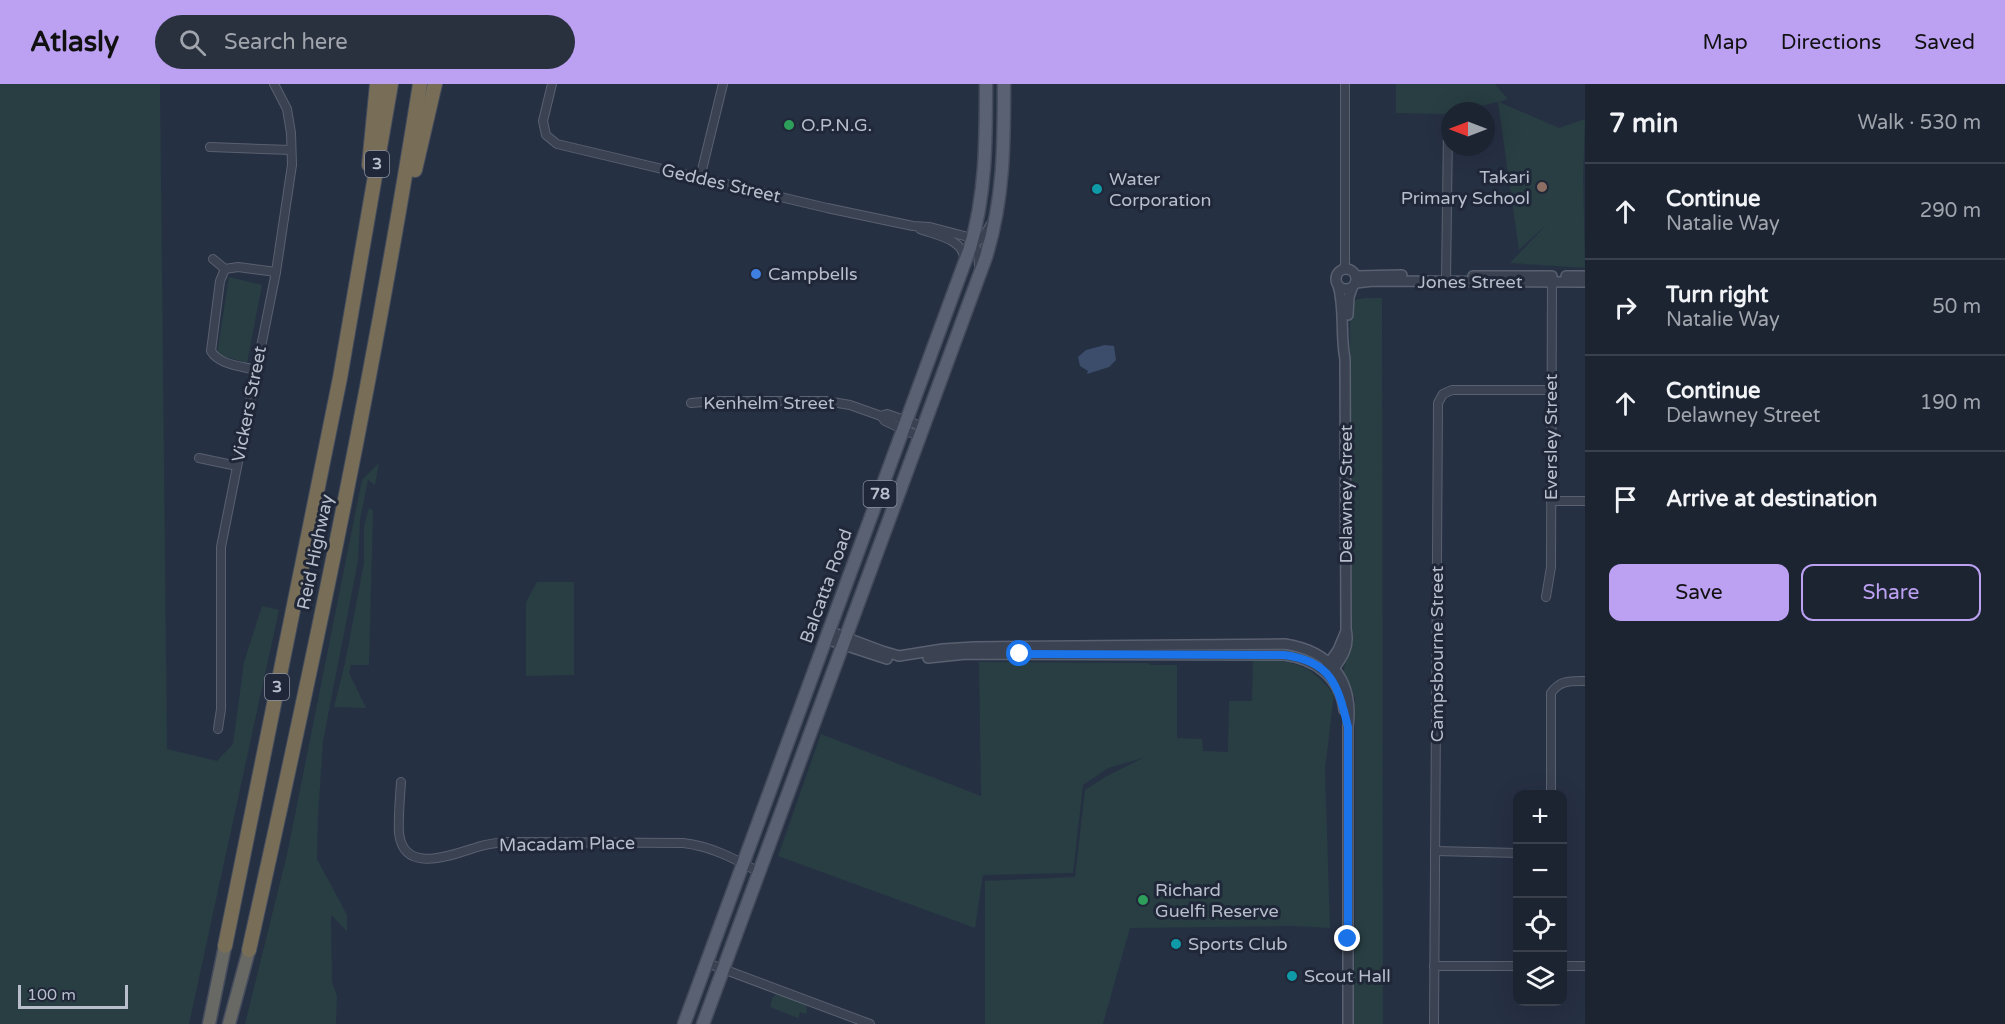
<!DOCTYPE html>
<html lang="en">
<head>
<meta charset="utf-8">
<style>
	body { margin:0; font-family:"Varela Round",sans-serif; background:#29303e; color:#f1f3f6 }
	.controls { position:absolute; right:18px; bottom:18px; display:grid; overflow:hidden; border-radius:12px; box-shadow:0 6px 24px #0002 }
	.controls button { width:54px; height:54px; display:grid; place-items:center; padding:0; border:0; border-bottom:2px solid #3a414d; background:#1c2432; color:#f1f3f6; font:30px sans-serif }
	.compass { position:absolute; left:1441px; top:18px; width:54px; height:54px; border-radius:50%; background:#1c2432; box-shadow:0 6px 24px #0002; rotate:270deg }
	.scale { position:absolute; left:18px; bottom:15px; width:110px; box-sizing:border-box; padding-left:6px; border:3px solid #b8becc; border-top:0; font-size:16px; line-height:21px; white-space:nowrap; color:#b8becc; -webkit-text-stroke:4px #1f2738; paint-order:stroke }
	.stop { position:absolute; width:18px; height:18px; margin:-14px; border:4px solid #1a73e8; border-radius:50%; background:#fff }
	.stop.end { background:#1a73e8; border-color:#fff; box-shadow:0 2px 6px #0008 }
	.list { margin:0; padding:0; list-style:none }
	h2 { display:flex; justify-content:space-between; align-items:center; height:78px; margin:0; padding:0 24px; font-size:26px }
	h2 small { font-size:20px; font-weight:400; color:#a0a4ac }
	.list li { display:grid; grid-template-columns:39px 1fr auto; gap:18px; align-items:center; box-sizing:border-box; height:96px; padding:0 24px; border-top:2px solid #3a414d }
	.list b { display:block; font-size:22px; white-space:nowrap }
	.list p { margin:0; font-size:20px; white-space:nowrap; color:#a0a4ac }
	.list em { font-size:20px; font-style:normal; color:#a0a4ac }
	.actions { display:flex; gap:12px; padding:18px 24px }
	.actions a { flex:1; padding:14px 0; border:2px solid #bca0f2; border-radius:12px; text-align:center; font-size:21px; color:#bca0f2 }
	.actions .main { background:#bca0f2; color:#111 }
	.icon { flex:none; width:33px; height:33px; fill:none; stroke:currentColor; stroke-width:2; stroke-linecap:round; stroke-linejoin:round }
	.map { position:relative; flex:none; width:1585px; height:940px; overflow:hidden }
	header { display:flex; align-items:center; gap:36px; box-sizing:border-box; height:84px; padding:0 30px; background:#bca0f2; color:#111 }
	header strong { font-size:28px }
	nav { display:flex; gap:33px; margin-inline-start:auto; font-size:21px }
	.search { width:420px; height:54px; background:#29303e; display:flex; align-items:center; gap:15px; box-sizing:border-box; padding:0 21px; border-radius:33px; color:#a0a4ac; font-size:22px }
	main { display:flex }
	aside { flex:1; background:#1c2432 }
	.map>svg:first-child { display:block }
</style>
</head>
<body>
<header>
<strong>Atlasly</strong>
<div class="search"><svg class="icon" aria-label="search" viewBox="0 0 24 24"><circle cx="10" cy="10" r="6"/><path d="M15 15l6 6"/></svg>Search here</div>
<nav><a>Map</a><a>Directions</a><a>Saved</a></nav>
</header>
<main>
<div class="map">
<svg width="1585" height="940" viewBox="0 0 1585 940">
	<rect width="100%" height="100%" fill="#263043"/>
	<g fill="#283e43">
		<polygon points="0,0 160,0 167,665 217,677 233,660 244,578 262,522 279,526 189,940 0,940"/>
		<polygon points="1396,0 1495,0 1508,15 1499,18 1559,44 1585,35 1583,93 1585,184 1510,179 1548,139 1519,166 1498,18 1443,30 1396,29"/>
		<polygon points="229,193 262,201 247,279 217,270"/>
		<path d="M 1365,214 L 1382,214 L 1383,940 L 1353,940 L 1355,850 L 1355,614 C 1340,599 1341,586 1350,568 L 1350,217 Z"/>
		<polygon points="379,379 375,401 368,396 360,436 358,477 323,657 318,732 317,775 347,831 347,847 331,831 332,898 337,912 336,940 245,940 288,766 362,396"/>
		<polygon points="369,424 373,426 369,581 351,581 349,589 366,624 334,623 345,579 364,479 364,442"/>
		<polygon points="537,498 574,498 574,591 526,592 526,518"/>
		<path d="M 1253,573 C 1291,578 1308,577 1334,610 L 1325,685 L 1330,844 L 1294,842 L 1130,844 L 1103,940 L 985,940 L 985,797 L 1075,793 L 1085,706 L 1107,692 L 1143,674 L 1108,684 L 1083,701 L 1073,789 L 983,791 L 975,844 L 778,772 L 821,650 L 981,712 L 979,578 L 1148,579 L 1150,581 L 1177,581 L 1177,654 L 1202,655 L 1203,667 L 1228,668 L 1229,617 L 1252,617 Z"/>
		<polygon points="777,910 806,920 807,928 806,930 800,928 798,934 770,923 772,914"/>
	</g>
	<polygon fill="#3c4c6b" points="1105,261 1114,262 1116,276 1109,283 1087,290 1088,287 1080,282 1078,273 1086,266"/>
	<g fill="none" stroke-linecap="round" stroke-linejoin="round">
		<defs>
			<g id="minor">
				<polyline points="552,0 543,37 546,51 557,60 827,124 913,142 930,143 968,153 978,167 979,182"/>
				<polyline points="210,63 291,66"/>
				<polyline points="700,94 723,0"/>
				<path d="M 920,145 C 935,151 963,155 964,174"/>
				<path d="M 970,160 C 981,158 985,151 990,141"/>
				<polyline points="213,175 225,185"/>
				<polyline points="1345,185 1345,0"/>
				<polyline points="1446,198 1448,44"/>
				<path d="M 256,286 C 242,282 219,281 211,267 L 220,197 L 225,185 L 238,183 L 276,188"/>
				<polyline points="691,319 716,317 826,317 850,321 881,332 887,330 924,343"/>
				<polyline points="881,332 885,337 920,353"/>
				<polyline points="199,374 237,382"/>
				<polyline points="1551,417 1585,417"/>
				<polyline points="1546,513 1551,483 1552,194"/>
				<polyline points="218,645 221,625 221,463 276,188 292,81 291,49 287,25 274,0"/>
				<path d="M 401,698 C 400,715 398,733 399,749 C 404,793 456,769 481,762 C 488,760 496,759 503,758 L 683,759 C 711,762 735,775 759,788"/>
				<path d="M 1551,710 L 1551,609 C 1560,596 1570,597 1585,597"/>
				<polyline points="1435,767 1518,769"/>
				<polyline points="707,879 870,940"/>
				<polyline points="1434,882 1518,882"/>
				<polyline points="1562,882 1585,882"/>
				<polyline points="1434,940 1438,319 1443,310 1452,306 1552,306"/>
			</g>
			<g id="tertiary">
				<circle cx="1346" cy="195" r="10"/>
				<polyline points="1356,192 1402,191"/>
				<polyline points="1473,192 1552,192"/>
				<polyline points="1566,192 1585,192"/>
				<polyline points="1356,199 1373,197 1585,198"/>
				<polyline points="1348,231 1349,213 1352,204"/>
				<path d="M 829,547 L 882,567 L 899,572 L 943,565 L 974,563 L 1285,560 C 1331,567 1354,597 1348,643 L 1348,940"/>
				<polyline points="826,555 887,575"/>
				<path d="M 928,574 L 966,570 L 1284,571 C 1315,575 1340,593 1344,626"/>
				<polyline points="1327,582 1338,566 1346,547"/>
				<path d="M 1332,587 C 1343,573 1350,562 1346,545 L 1345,275 C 1340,250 1345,225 1338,201"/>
			</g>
			<g id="primary">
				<path d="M 684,940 L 970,164 C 986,110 986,56 986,0"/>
				<path d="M 703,940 L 986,173 C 1004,114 1004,61 1004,0"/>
			</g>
			<g id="trunk">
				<polyline points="209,940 225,862"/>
				<polyline points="229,940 249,866"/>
			</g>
			<g id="motorway">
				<polyline points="369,81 377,0"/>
				<polyline points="415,86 435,0"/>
				<polyline points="225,862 340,294 391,0"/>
				<path d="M 249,866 C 313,579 374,291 420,0"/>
			</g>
		</defs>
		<use href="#minor" stroke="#59606f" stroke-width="10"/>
		<use href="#tertiary" stroke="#59606f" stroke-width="12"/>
		<use href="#primary" stroke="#444b5b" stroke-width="15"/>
		<use href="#trunk" stroke="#454d5d" stroke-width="15"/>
		<use href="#motorway" stroke="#454d5d" stroke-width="16"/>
		<use href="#minor" stroke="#3b4252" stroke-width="8"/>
		<use href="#tertiary" stroke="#3b4252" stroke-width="9"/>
		<use href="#primary" stroke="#596172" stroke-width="12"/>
		<use href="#trunk" stroke="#686865" stroke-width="12"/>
		<use href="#motorway" stroke="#786e58" stroke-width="14"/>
	</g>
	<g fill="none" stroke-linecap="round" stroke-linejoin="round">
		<path stroke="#1a73e8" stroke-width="8" d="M 1020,570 L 1284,571 C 1332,577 1338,602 1348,643 L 1348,855"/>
	</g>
	<g fill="#2e9e5b" stroke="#1f2738" stroke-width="2">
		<circle cx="789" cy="41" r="6"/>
		<circle cx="1143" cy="816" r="6"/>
	</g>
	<circle fill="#8d6e63" stroke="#1f2738" stroke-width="2" cx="1542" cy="103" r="6"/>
	<g fill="#0f9aa8" stroke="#1f2738" stroke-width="2">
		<circle cx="1097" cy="105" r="6"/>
		<circle cx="1176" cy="860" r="6"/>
		<circle cx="1292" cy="892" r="6"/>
	</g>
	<circle fill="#3f7fe0" stroke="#1f2738" stroke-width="2" cx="756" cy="190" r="6"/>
	<g text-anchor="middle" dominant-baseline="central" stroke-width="6" stroke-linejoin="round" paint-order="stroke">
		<g fill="#1f2738" stroke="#8a91a0" stroke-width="1.5">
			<rect x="365" y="67" width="24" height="26" rx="4.5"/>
			<rect x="863.5" y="397" width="33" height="26" rx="4.5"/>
			<rect x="265" y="590" width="24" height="26" rx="4.5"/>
		</g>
		<g font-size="16" font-weight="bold" fill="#b8becc">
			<text x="377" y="80">3</text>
			<text x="880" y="410">78</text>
			<text x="277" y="603">3</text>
		</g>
		<g font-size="18" fill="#b8becc" stroke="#1f2738" text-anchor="start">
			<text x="801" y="41">O.P.N.G.</text>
			<text x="1530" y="93" text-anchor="end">Takari<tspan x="1530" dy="21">Primary School</tspan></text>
			<text x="1109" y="95">Water<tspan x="1109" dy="21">Corporation</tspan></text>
			<text x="768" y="190">Campbells</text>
			<text x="1155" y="806">Richard<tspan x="1155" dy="21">Guelfi Reserve</tspan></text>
			<text x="1188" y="860">Sports Club</text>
			<text x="1304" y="892">Scout Hall</text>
		</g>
		<g font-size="18" fill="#b8becc" stroke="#1f2738">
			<text transform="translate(721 99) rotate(13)">Geddes Street</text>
			<text x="1470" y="198">Jones Street</text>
			<text x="769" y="319">Kenhelm Street</text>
			<text transform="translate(249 320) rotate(-79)">Vickers Street</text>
			<text transform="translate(1551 353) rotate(-90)">Eversley Street</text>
			<text transform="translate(1346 410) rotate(-90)">Delawney Street</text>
			<text transform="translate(315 468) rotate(-78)">Reid Highway</text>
			<text transform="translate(826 502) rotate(-70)">Balcatta Road</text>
			<text transform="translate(1437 570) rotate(-90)">Campsbourne Street</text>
			<text transform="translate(567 760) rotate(-1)">Macadam Place</text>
		</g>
	</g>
</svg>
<div class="controls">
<button>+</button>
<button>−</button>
<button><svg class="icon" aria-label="locate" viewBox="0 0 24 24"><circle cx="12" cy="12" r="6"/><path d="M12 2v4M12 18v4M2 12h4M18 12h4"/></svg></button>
<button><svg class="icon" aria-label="layers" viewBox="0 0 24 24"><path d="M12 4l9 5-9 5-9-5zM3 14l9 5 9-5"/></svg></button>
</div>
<svg class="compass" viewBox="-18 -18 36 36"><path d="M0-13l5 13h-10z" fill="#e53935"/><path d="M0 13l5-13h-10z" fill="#a0a4ac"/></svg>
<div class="scale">100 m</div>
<div class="stop" style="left:1020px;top:570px"></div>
<div class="stop end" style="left:1348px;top:855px"></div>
</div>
<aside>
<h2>7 min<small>Walk · 530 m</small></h2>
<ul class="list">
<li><svg class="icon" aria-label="ahead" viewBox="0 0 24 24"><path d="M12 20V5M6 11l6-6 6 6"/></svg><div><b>Continue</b><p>Natalie Way</p></div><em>290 m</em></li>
<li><svg class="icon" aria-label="right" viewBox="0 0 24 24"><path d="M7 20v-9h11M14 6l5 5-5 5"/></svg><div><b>Turn right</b><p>Natalie Way</p></div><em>50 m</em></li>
<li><svg class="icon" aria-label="ahead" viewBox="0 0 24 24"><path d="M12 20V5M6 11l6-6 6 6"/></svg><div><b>Continue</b><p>Delawney Street</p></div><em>190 m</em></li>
<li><svg class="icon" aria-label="arrive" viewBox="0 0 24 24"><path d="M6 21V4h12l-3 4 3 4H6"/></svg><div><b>Arrive at destination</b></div></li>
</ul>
<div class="actions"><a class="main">Save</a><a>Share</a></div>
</aside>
</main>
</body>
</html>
